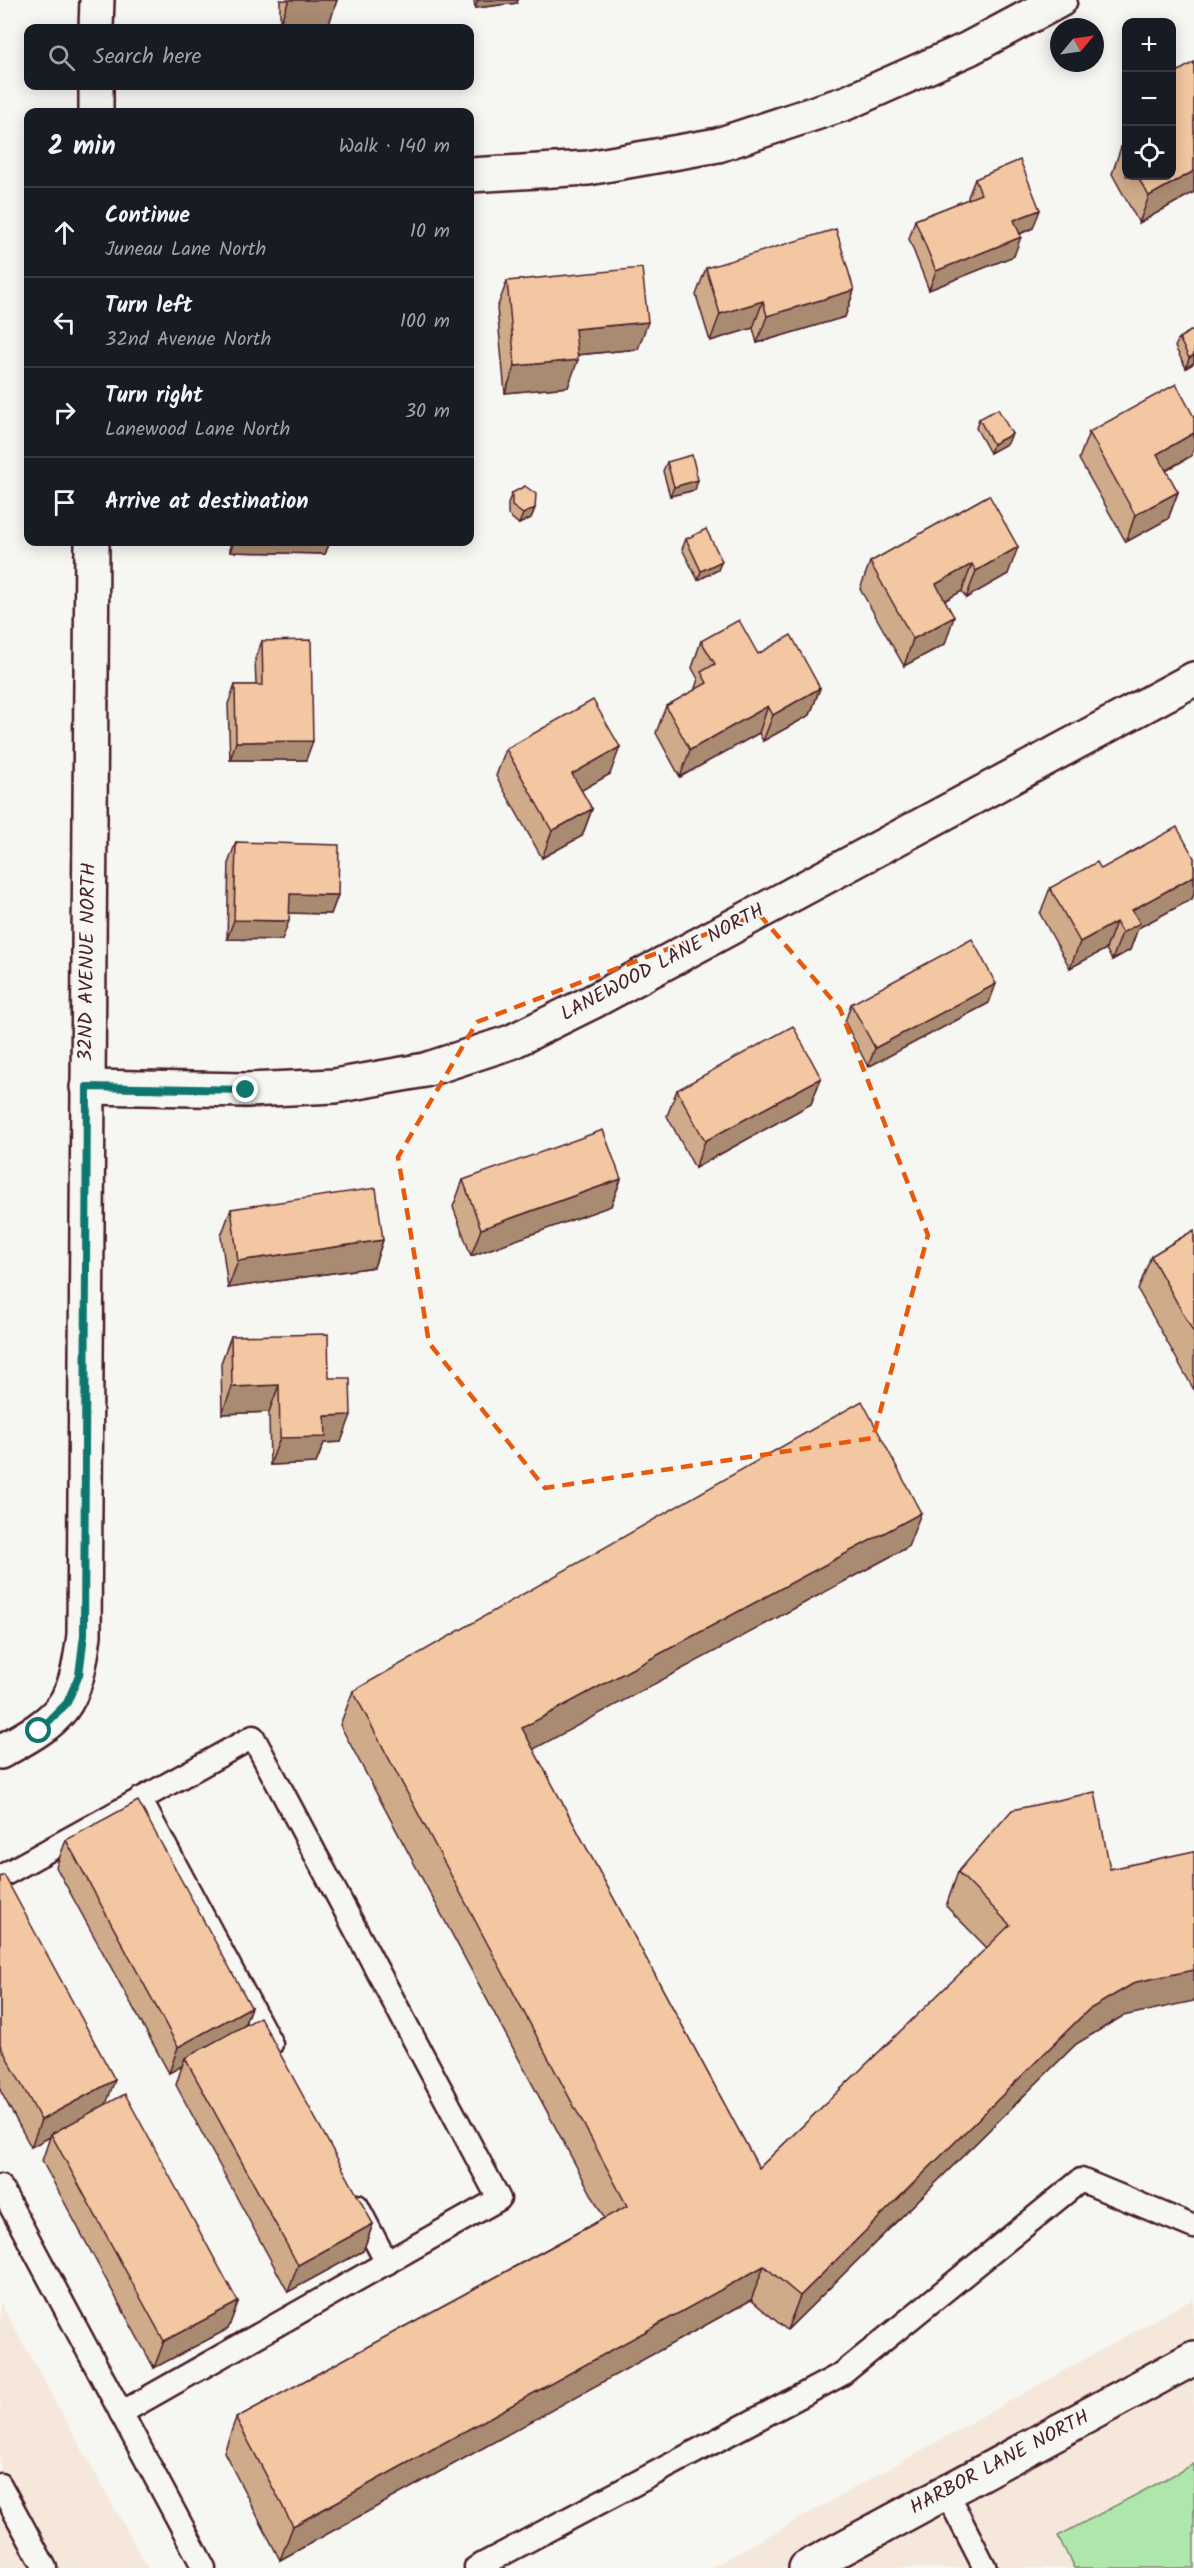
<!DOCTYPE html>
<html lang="en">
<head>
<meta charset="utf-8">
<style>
	body { margin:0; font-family:Kalam,sans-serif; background:#20242c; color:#f1f3f6 }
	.controls { position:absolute; right:18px; top:18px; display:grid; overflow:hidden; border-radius:12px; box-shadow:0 3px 15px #0003 }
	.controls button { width:54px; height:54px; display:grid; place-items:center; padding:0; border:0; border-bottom:2px solid #363941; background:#171b24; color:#f1f3f6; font:30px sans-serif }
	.compass { position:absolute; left:1050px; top:18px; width:54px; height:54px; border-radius:50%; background:#171b24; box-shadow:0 3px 15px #0003; rotate:61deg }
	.stop { position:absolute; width:18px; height:18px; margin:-14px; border:4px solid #0f766e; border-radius:50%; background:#fff }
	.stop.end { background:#0f766e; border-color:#fff; box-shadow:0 2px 6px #0008 }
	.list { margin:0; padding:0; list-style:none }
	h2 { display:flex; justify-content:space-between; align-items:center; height:78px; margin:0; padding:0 24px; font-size:26px }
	h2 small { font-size:20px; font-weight:400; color:#9ea1a6 }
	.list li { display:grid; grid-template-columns:39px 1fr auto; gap:18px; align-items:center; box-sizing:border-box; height:90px; padding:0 24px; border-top:2px solid #363941 }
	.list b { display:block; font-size:22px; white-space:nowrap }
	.list p { margin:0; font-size:20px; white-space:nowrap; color:#9ea1a6 }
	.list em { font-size:20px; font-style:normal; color:#9ea1a6 }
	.icon { flex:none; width:33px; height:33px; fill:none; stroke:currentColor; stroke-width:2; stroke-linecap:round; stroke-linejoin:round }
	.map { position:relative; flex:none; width:1194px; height:2568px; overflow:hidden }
	.search { position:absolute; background:#171b24; box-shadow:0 3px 15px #0003; left:24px; top:24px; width:450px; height:66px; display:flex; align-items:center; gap:15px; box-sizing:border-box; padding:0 21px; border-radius:12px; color:#9ea1a6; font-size:22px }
	.panel { position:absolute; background:#171b24; box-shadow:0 3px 15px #0003; left:24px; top:108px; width:450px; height:438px; border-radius:12px }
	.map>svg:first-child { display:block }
</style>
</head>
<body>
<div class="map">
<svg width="1194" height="2568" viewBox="0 0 1194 2568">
	<rect width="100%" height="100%" fill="#f6f6f2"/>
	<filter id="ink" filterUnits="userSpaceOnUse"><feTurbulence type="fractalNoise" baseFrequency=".0167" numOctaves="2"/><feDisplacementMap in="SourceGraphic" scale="12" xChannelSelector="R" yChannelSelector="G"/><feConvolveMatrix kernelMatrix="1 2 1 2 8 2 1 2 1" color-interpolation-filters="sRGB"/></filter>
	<g filter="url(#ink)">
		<g fill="#f5e8da">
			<polygon points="1194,2298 1194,2568 711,2568"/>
			<polygon points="0,2302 148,2568 0,2568"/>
		</g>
		<polygon fill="#aee7ab" stroke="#7c836b" stroke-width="1.5" points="1194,2464 1194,2568 1074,2568 1058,2536"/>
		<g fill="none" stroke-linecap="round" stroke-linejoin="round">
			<defs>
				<g id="service">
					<polyline points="140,1799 271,2044"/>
					<polyline points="0,1877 253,1737 499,2199 121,2413"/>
					<polyline points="0,2186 204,2568"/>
					<polyline points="357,2206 387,2263"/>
					<polyline points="0,2485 45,2568"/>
					<polyline points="946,2492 985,2568"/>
					<polyline points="476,2568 842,2374 1081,2180 1194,2227"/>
				</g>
				<g id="minor">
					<polyline points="96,28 97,0"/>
					<polyline points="96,112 96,86"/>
					<polyline points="470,175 588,168 718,145 846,103 968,49 1060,0"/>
					<polyline points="87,1087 246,1090 335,1086 425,1070 511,1042 592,1002 1194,679"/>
					<path d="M 0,1752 C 63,1718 75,1707 84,1635 L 92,542"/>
				</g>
				<polyline id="tertiary" points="806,2568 1194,2358"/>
			</defs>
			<use href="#service" stroke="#4a1f2b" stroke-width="27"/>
			<use href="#minor" stroke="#4a1f2b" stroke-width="38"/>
			<use href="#tertiary" stroke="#4a1f2b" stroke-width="38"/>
			<use href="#service" stroke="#f6f6f2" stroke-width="22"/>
			<use href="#minor" stroke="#f6f6f2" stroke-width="33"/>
			<use href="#tertiary" stroke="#f6f6f2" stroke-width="33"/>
		</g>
		<g fill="#d0ab8a" stroke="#4a1f2b" stroke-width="1.5">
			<polygon points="280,0 337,0 329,24 280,23"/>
			<polygon points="474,0 518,0 517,3 475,8"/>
			<polygon points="1194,62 1194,192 1139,223 1112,174 1121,147 1126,145 1126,176 1172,176"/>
			<polygon points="975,179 1033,228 1020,234 1014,256 929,290 909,239 915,220 969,199 968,197"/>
			<polygon points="706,268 854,290 845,317 757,343 753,328 710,341 696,295"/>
			<polygon points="507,281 638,349 578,355 568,387 505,393 497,308"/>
			<polygon points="1194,329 1194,363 1186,368 1175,347 1179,338"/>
			<polygon points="1194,417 1194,449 1191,456 1166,471 1178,492 1168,519 1126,542 1079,459 1089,432"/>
			<polygon points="979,419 1008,443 990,453 976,428"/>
			<polygon points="667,462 695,490 670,496 663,471"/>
			<polygon points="512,493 535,508 531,518 519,524 508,515 508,503"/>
			<polygon points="989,495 1008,574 966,598 962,591 945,600 945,644 904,666 860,589 870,562"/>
			<polygon points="686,539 718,570 698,580 682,549"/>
			<polygon points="230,542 330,542 325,554 230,552"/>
			<polygon points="262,641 306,760 230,760 228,704 235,685 256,685 255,659"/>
			<polygon points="701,641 758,654 820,688 810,715 763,741 759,733 680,777 656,733 666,706 694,691 698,679 692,668"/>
			<polygon points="506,749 610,774 581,790 592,809 582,836 542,858 496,776"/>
			<polygon points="236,842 338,895 331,914 289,913 282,940 227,939 229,861"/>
			<polygon points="1194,858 1194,893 1192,899 1138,928 1130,950 1112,960 1106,949 1070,968 1040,914 1050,888 1101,869"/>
			<polygon points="989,1003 868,1067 845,1022 851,1004"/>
			<polygon points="821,1078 811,1104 695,1168 667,1116 677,1090"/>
			<polygon points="621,1179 611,1206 471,1256 453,1207 463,1180"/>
			<polygon points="231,1209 383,1240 374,1267 228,1288 221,1236"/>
			<polygon points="1194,1230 1194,1390 1138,1290 1151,1256"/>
			<polygon points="231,1336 329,1378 341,1442 324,1443 316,1463 270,1465 269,1412 222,1414 221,1363"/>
			<polygon points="908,1547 533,1749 759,2168 987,1948 946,1906 958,1872 1123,2016 1076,2044 787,2330 751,2300 280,2560 224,2452 236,2418 604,2218 340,1725 353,1691"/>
			<polygon points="66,1840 251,2007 244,2026 373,2224 363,2251 288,2292 176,2085 182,2066 169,2073 56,1867"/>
			<polygon points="0,1877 106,2104 238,2302 228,2329 154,2368 42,2161 50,2137 31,2147 0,2090"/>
		</g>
		<g fill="#a98b71" stroke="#4a1f2b" stroke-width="1.5">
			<polygon points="289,0 337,0 329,24 280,23"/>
			<polygon points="478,0 518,0 517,3 475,8"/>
			<polygon points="1194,171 1194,192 1139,223 1149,196"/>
			<polygon points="1040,210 1033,228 1007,239 1014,220"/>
			<polygon points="1021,237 1014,256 929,290 936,271"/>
			<polygon points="854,290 845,317 757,343 767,316"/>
			<polygon points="763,301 753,328 710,341 720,314"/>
			<polygon points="648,322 638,349 565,356 575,329"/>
			<polygon points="1194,355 1194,363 1186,368 1189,358"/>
			<polygon points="578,360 568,387 505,393 515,366"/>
			<polygon points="1194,433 1194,449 1191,456 1147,481 1157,454"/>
			<polygon points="1012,434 1008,443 990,453 993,444"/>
			<polygon points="698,480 695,490 670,496 674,487"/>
			<polygon points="1178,492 1168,519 1126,542 1135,515"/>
			<polygon points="535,508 531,518 519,524 523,514"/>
			<polygon points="234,542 330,542 325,554 230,552"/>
			<polygon points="1018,547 1008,574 966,598 976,571"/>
			<polygon points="722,561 718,570 698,580 701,571"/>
			<polygon points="972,564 962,591 926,611 936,584"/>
			<polygon points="954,617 945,644 904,666 913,639"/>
			<polygon points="820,688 810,715 763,741 773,715"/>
			<polygon points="768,706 759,733 680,777 690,750"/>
			<polygon points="313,741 306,760 230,760 236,742"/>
			<polygon points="620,747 610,774 563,801 572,774"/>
			<polygon points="592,809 582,836 542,858 552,831"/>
			<polygon points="1194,876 1194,893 1192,899 1138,928 1130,950 1112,960 1122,933 1132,910"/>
			<polygon points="290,894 338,895 331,914 283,913"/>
			<polygon points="234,920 289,921 282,940 227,939"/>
			<polygon points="1116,922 1106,949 1070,968 1080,942"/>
			<polygon points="996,984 989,1003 868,1067 875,1048"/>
			<polygon points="821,1078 811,1104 695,1168 705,1141"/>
			<polygon points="621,1179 611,1206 471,1256 481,1229"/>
			<polygon points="383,1240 374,1267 228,1288 238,1261"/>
			<polygon points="279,1385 269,1412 222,1414 232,1387"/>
			<polygon points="351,1415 341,1442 324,1443 316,1463 270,1465 280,1438 325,1416"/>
			<polygon points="921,1513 908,1547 510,1762 522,1728"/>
			<polygon points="1194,1970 1194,2001 1123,2016 1076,2044 787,2330 800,2296 1088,2010 1136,1982"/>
			<polygon points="251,2007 241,2034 185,2058 182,2066 169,2073 178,2047"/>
			<polygon points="115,2080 105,2107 51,2134 50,2137 31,2147 41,2120"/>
			<polygon points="373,2224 363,2251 288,2292 298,2265"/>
			<polygon points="764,2266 751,2300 280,2560 293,2526"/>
			<polygon points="238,2302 228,2329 154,2368 164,2341"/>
		</g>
		<g fill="#f2c7a1" stroke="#4a1f2b" stroke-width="1.5">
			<polygon points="1194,62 1194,171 1149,196 1137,176 1172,176 1172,75"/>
			<polygon points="1126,145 1126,157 1121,147"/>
			<polygon points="1020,160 1040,210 1014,220 1021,237 936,271 915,220 981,194 975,179"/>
			<polygon points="836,229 854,290 767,316 763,301 720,314 706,268"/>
			<polygon points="642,268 648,322 575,329 578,360 515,366 507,281"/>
			<polygon points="1194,329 1194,355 1189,358 1179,338"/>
			<polygon points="1176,384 1194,417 1194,433 1157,454 1178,492 1135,515 1089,432"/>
			<polygon points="998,409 1012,434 993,444 979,419"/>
			<polygon points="692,455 698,480 674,487 667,462"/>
			<polygon points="525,486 536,494 535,508 523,514 512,506 512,493"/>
			<polygon points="989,495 1018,547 976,571 972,564 936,584 954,617 913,639 870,562"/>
			<polygon points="706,529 722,561 701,571 686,539"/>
			<polygon points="739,620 758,654 791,635 820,688 773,715 768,706 690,750 666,706 707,683 701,672 715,664 701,641"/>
			<polygon points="311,640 313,741 236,742 235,685 263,685 262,641"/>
			<polygon points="593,700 620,747 572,774 592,809 552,831 506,749"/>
			<polygon points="1177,827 1194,858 1194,876 1132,910 1140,923 1122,933 1116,922 1080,942 1050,888 1097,862 1101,869"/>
			<polygon points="236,842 339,845 338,895 290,894 289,921 234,920"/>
			<polygon points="972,939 996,984 875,1048 851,1004"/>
			<polygon points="793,1026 821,1078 705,1141 677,1090"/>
			<polygon points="603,1130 621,1179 481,1229 463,1180"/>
			<polygon points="376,1188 383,1240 238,1261 231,1209"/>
			<polygon points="1194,1230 1194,1333 1151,1256"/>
			<polygon points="328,1334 329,1378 350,1378 351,1415 325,1416 326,1437 280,1438 279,1385 232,1387 231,1336"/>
			<polygon points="862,1401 921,1513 522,1728 759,2168 1010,1925 958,1872 1012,1810 1095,1792 1110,1869 1194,1851 1194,1970 1136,1982 1088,2010 800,2296 764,2266 293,2526 236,2418 627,2206 353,1691"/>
			<polygon points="138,1801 251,2007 178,2047 66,1840"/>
			<polygon points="4,1875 115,2080 41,2120 0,2045 0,1877"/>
			<polygon points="260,2017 373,2224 298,2265 185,2058"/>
			<polygon points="125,2094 238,2302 164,2341 51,2134"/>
		</g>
	</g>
	<g fill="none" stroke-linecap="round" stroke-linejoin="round" filter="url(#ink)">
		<polyline stroke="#0f766e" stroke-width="8" points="39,1731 67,1703 79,1675 84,1635 87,1087 246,1090"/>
	</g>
	<path fill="none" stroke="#e8590c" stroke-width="4.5" stroke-dasharray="12 8" stroke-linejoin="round" d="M 759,914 L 840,1009 L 928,1235 L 873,1438 L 545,1488 L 429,1343 L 398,1157 L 477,1022 Z"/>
	<g text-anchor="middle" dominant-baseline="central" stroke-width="4.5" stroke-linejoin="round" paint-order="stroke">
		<g font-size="20" fill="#4a1f2b" stroke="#f6f6f2">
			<text transform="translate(88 962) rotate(-89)">32ND AVENUE NORTH</text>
			<text transform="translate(663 963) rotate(-28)">LANEWOOD LANE NORTH</text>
			<text transform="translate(1000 2463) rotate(-28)">HARBOR LANE NORTH</text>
		</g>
	</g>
</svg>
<div class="controls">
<button>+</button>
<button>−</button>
<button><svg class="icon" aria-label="locate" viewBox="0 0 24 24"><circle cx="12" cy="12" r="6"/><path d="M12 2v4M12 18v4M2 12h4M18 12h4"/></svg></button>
</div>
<svg class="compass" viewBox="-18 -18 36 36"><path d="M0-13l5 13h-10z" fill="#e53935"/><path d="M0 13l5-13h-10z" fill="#9ea1a6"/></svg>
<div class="stop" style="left:39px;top:1731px"></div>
<div class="stop end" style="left:246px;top:1090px"></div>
<div class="search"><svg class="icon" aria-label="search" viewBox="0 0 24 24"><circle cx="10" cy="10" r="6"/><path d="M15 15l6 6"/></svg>Search here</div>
<section class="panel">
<h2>2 min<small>Walk · 140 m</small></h2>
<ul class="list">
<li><svg class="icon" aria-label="ahead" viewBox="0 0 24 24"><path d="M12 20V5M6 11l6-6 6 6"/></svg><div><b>Continue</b><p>Juneau Lane North</p></div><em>10 m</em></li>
<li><svg class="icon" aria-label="left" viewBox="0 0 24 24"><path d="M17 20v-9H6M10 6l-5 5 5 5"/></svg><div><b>Turn left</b><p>32nd Avenue North</p></div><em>100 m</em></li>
<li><svg class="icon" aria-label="right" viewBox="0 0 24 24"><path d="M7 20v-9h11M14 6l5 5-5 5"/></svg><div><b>Turn right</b><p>Lanewood Lane North</p></div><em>30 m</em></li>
<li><svg class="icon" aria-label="arrive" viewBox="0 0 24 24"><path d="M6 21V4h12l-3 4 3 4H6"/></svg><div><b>Arrive at destination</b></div></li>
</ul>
</section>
</div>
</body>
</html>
